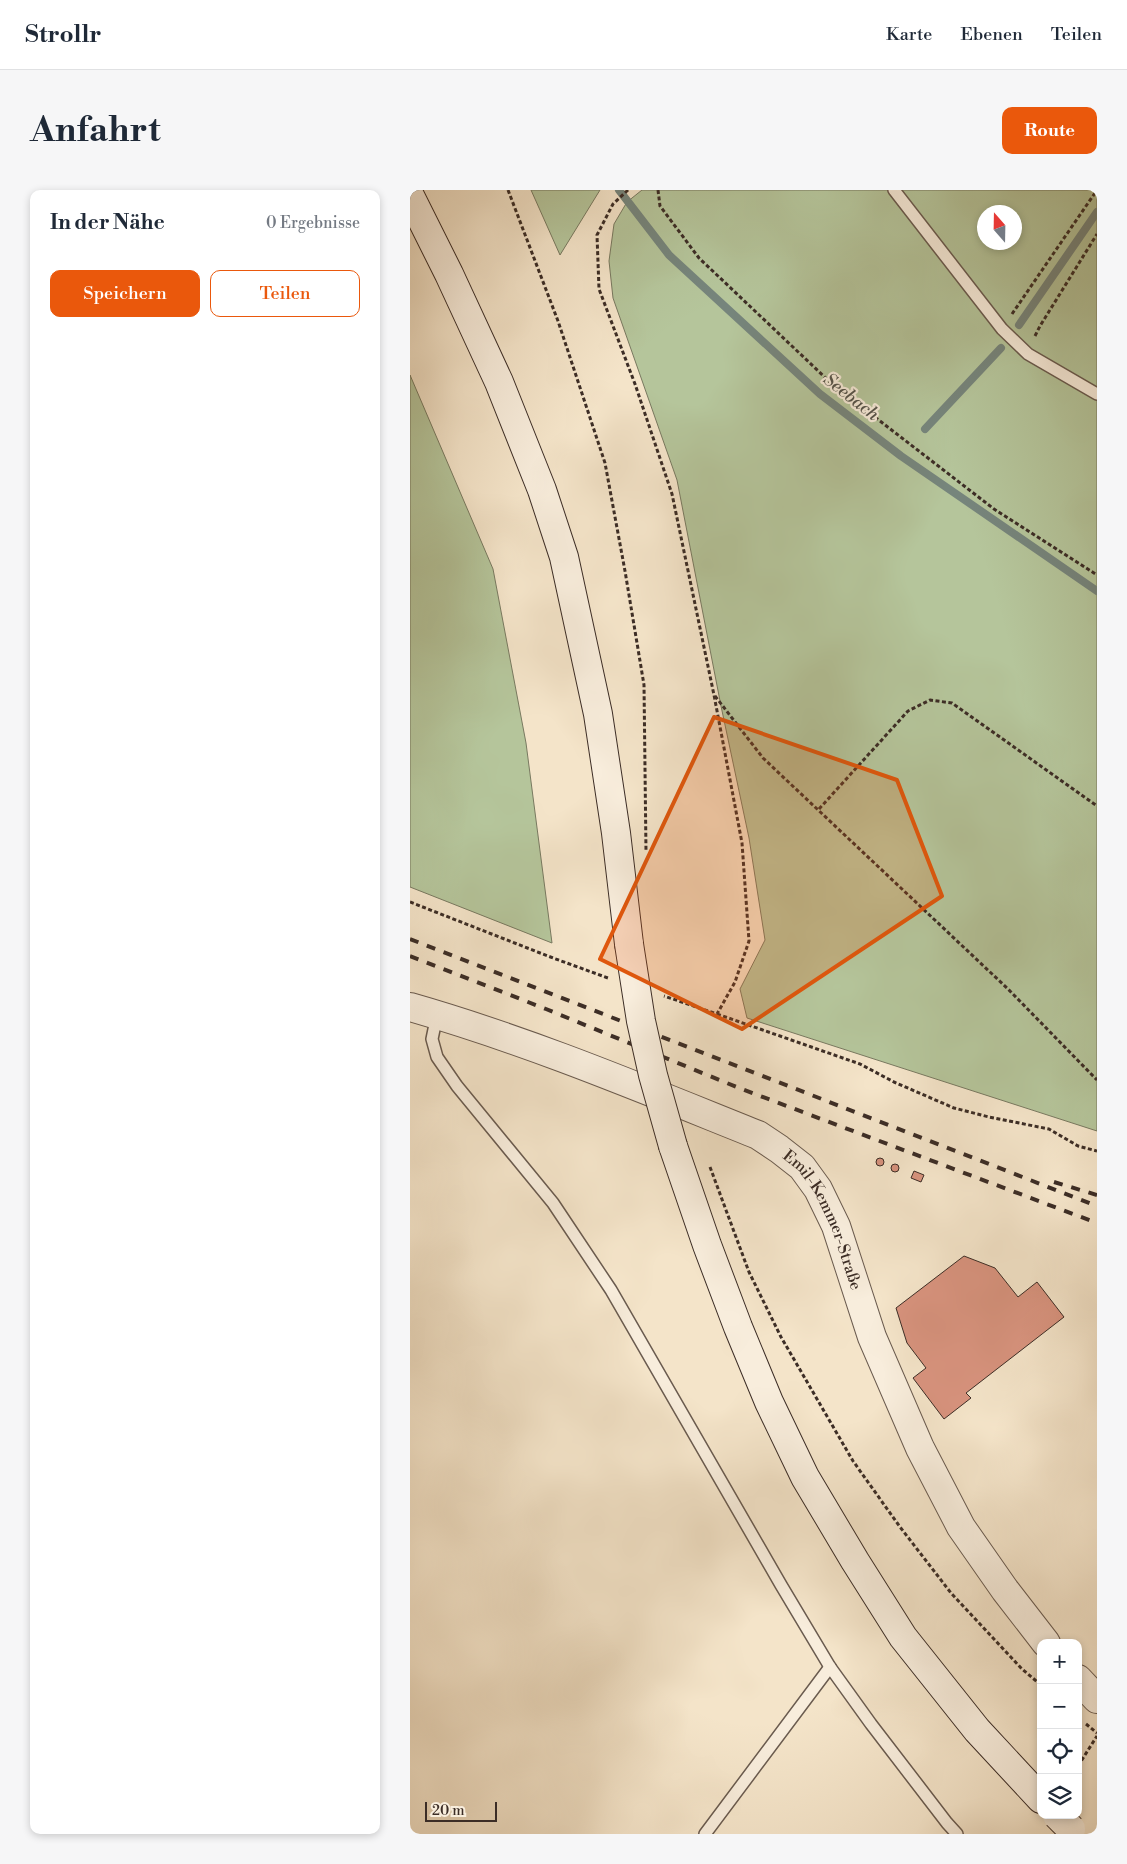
<!DOCTYPE html>
<html lang="de">
<head>
<meta charset="utf-8">
<style>
	body { margin:0; font-family:"Libre Bodoni",serif; background:#f6f6f7; color:#1f2937 }
	.controls { position:absolute; right:15px; bottom:15px; display:grid; overflow:hidden; border-radius:10px; box-shadow:0 2px 8px #0003 }
	.controls button { width:45px; height:45px; display:grid; place-items:center; padding:0; border:0; border-bottom:1px solid #e0e1e3; background:#fff; color:#1f2937; font:25px sans-serif }
	.compass { position:absolute; left:567px; top:15px; width:45px; height:45px; border-radius:50%; background:#fff; box-shadow:0 2px 8px #0003; rotate:340deg }
	.scale { position:absolute; left:15px; bottom:12px; width:72px; box-sizing:border-box; padding-left:5px; border:2px solid #3c2d26; border-top:0; font-size:14px; line-height:18px; white-space:nowrap; color:#3c2d26; -webkit-text-stroke:4px #f8eddc; paint-order:stroke }
	.list { margin:0; padding:0; list-style:none }
	h2 { display:flex; justify-content:space-between; align-items:center; height:65px; margin:0; padding:0 20px; font-size:21px }
	h2 small { font-size:16px; font-weight:400; color:#747a83 }
	.actions { display:flex; gap:10px; padding:15px 20px }
	.actions a { flex:1; padding:11px 0; border:1px solid #ea580c; border-radius:10px; text-align:center; font-size:18px; color:#ea580c }
	.actions .main { background:#ea580c; color:#fff }
	.icon { flex:none; width:28px; height:28px; fill:none; stroke:currentColor; stroke-width:2; stroke-linecap:round; stroke-linejoin:round }
	.map { position:relative; flex:none; width:687px; height:1644px; overflow:hidden; border-radius:10px }
	header { display:flex; align-items:center; gap:30px; box-sizing:border-box; height:70px; padding:0 25px; background:#fff; border-bottom:1px solid #e0e1e3 }
	header strong { font-size:24px }
	nav { display:flex; gap:28px; margin-inline-start:auto; font-size:18px }
	.intro { display:flex; align-items:center; justify-content:space-between; box-sizing:border-box; height:120px; padding:0 30px }
	h1 { margin:0; font-size:35px }
	.button { padding:12px 22px; border-radius:10px; background:#ea580c; color:#fff; font-size:18px; font-weight:700 }
	main { display:flex; gap:30px; padding:0 30px }
	aside { flex:1; background:#fff; border-radius:10px; box-shadow:0 2px 8px #0003 }
	.map>svg:first-child { display:block }
</style>
</head>
<body>
<header>
<strong>Strollr</strong>
<nav><a>Karte</a><a>Ebenen</a><a>Teilen</a></nav>
</header>
<div class="intro"><h1>Anfahrt</h1><a class="button">Route</a></div>
<main>
<aside>
<h2>In der Nähe<small>0 Ergebnisse</small></h2>
<ul class="list">
</ul>
<div class="actions"><a class="main">Speichern</a><a>Teilen</a></div>
</aside>
<div class="map">
<svg width="687" height="1644" viewBox="0 0 687 1644">
	<rect width="100%" height="100%" fill="#f4e4c9"/>
	<filter id="stains"><feTurbulence type="fractalNoise" baseFrequency=".004" numOctaves="4"/><feColorMatrix values="0 0 0 0 .2 0 0 0 0 .09 0 0 0 0 .02 0 0 0 .5 -.17"/></filter>
	<radialGradient id="worn" r=".72"><stop offset=".6" stop-color="#630" stop-opacity="0"/><stop offset="1" stop-color="#630" stop-opacity=".3"/></radialGradient>
	<g fill="#b5c59b" stroke="#787960" fill-rule="evenodd">
		<polygon points="121,0 190,0 150,65"/>
		<path d="M 232,0 L 687,0 L 687,941 L 337,828 L 330,799 L 355,750 L 339,648 L 311,516 L 267,290 L 203,108 L 199,71 L 204,34 L 217,12 ZM 574,22 L 604,22 L 604,52 L 574,52 Z"/>
		<polygon points="0,185 83,379 116,553 142,753 0,697"/>
	</g>
	<g fill="none" stroke-linecap="round" stroke-linejoin="round">
		<g stroke="#76857c" stroke-width="8">
			<polyline points="209,0 259,65 410,204 491,266 687,401"/>
			<polyline points="609,135 687,22"/>
			<polyline points="515,239 591,158"/>
		</g>
	</g>
	<g fill="#d8937e" stroke="#3c2d26">
		<circle cx="470" cy="972" r="4"/>
		<circle cx="485" cy="978" r="4"/>
		<polygon points="504,981 514,985 511,992 501,988"/>
		<polygon points="554,1066 585,1078 608,1107 627,1092 654,1127 556,1203 561,1208 534,1229 503,1188 516,1178 497,1153 486,1118"/>
	</g>
	<g fill="none" stroke-linecap="round" stroke-linejoin="round">
		<defs>
			<g id="service">
				<polyline points="484,0 592,139 618,164 687,204"/>
				<polyline points="27,825 22,849 27,867 47,896 143,1013 201,1100 371,1395 420,1477 461,1534 537,1633 547,1644"/>
				<polyline points="295,1644 420,1477"/>
			</g>
			<g id="tertiary">
				<path id="s1" d="M 0,817 C 119,851 233,899 348,945 L 369,959 L 392,977 L 408,999 L 426,1036 L 462,1147 L 510,1258 L 551,1337 L 595,1400 L 636,1453"/>
				<polyline points="668,1489 687,1509"/>
			</g>
			<g id="secondary">
				<polyline points="0,6 39,84 89,192 132,300 154,367 188,524 206,643 219,754"/>
				<polyline points="263,956 297,1055 328,1137 359,1212 395,1287 445,1371 493,1447 567,1540 631,1609"/>
			</g>
		</defs>
		<use href="#service" stroke="#6a5b4f" stroke-width="14"/>
		<use href="#tertiary" stroke="#6a5b4f" stroke-width="30"/>
		<use href="#secondary" stroke="#3c2d26" stroke-width="30"/>
		<g stroke="#3c2d26" stroke-width="3" stroke-dasharray="4 2.5" stroke-linecap="butt">
			<polyline points="98,0 148,131 195,273 215,381 234,495 236,662"/>
			<polyline points="218,0 203,14 187,45 189,99 225,194 262,304 304,505 332,653 339,751 325,792 307,824 254,806"/>
			<polyline points="248,0 250,16 289,68 422,194 584,319 687,385"/>
			<polyline points="602,124 687,0"/>
			<polyline points="625,146 630,136 687,44"/>
			<polyline points="305,506 353,568 598,799 687,890"/>
			<polyline points="409,619 498,521 520,510 542,513 687,616"/>
			<polyline points="0,712 143,768 198,788"/>
			<polyline points="307,824 450,874 484,892 544,918 579,927 639,939 668,956 687,961"/>
			<polyline points="300,977 339,1082 371,1147 443,1271 490,1337 541,1403 612,1479 631,1495"/>
			<polyline points="676,1534 687,1543"/>
			<polyline points="668,1576 687,1546"/>
		</g>
		<use href="#service" stroke="#f8eddc" stroke-width="11"/>
		<use href="#tertiary" stroke="#f8eddc" stroke-width="28"/>
		<use href="#secondary" stroke="#f8eddc" stroke-width="28"/>
		<g stroke="#3c2d26" stroke-width="4" stroke-dasharray="9 9" stroke-linecap="butt">
			<polyline points="0,749 687,1016"/>
			<polyline points="0,766 136,819 329,898 687,1033"/>
			<polyline points="644,992 687,1005"/>
		</g>
		<defs>
			<g id="secondary-bridge">
				<polyline points="219,754 231,831 243,885 263,956"/>
				<polyline points="647,1625 661,1639"/>
			</g>
		</defs>
		<use href="#secondary-bridge" stroke="#3c2d26" stroke-width="30" stroke-linecap="butt"/>
		<use href="#secondary-bridge" stroke="#f8eddc" stroke-width="28"/>
	</g>
	<path fill="#df570d" fill-opacity="0.2" stroke="#df570d" stroke-width="4" stroke-linejoin="round" d="M 304,527 L 487,590 L 532,706 L 332,839 L 190,769 Z"/>
	<g text-anchor="middle" dominant-baseline="central" stroke-width="4.5" stroke-linejoin="round" paint-order="stroke">
		<g font-size="16" fill="#3c2d26" stroke="#f8eddc">
			<text stroke="none"><textPath href="#s1" startOffset="482">Emil-Kemmer-Straße</textPath></text>
		</g>
		<g font-size="18" font-style="italic" fill="#54524a" stroke="#f8eddc">
			<text transform="translate(441 207) rotate(38)">Seebach</text>
		</g>
	</g>
	<rect width="100%" height="100%" filter="url(#stains)"/>
	<rect width="100%" height="100%" fill="url(#worn)"/>
</svg>
<div class="controls">
<button>+</button>
<button>−</button>
<button><svg class="icon" aria-label="locate" viewBox="0 0 24 24"><circle cx="12" cy="12" r="6"/><path d="M12 2v4M12 18v4M2 12h4M18 12h4"/></svg></button>
<button><svg class="icon" aria-label="layers" viewBox="0 0 24 24"><path d="M12 4l9 5-9 5-9-5zM3 14l9 5 9-5"/></svg></button>
</div>
<svg class="compass" viewBox="-18 -18 36 36"><path d="M0-13l5 13h-10z" fill="#e53935"/><path d="M0 13l5-13h-10z" fill="#747a83"/></svg>
<div class="scale">20 m</div>
</div>
</main>
</body>
</html>
